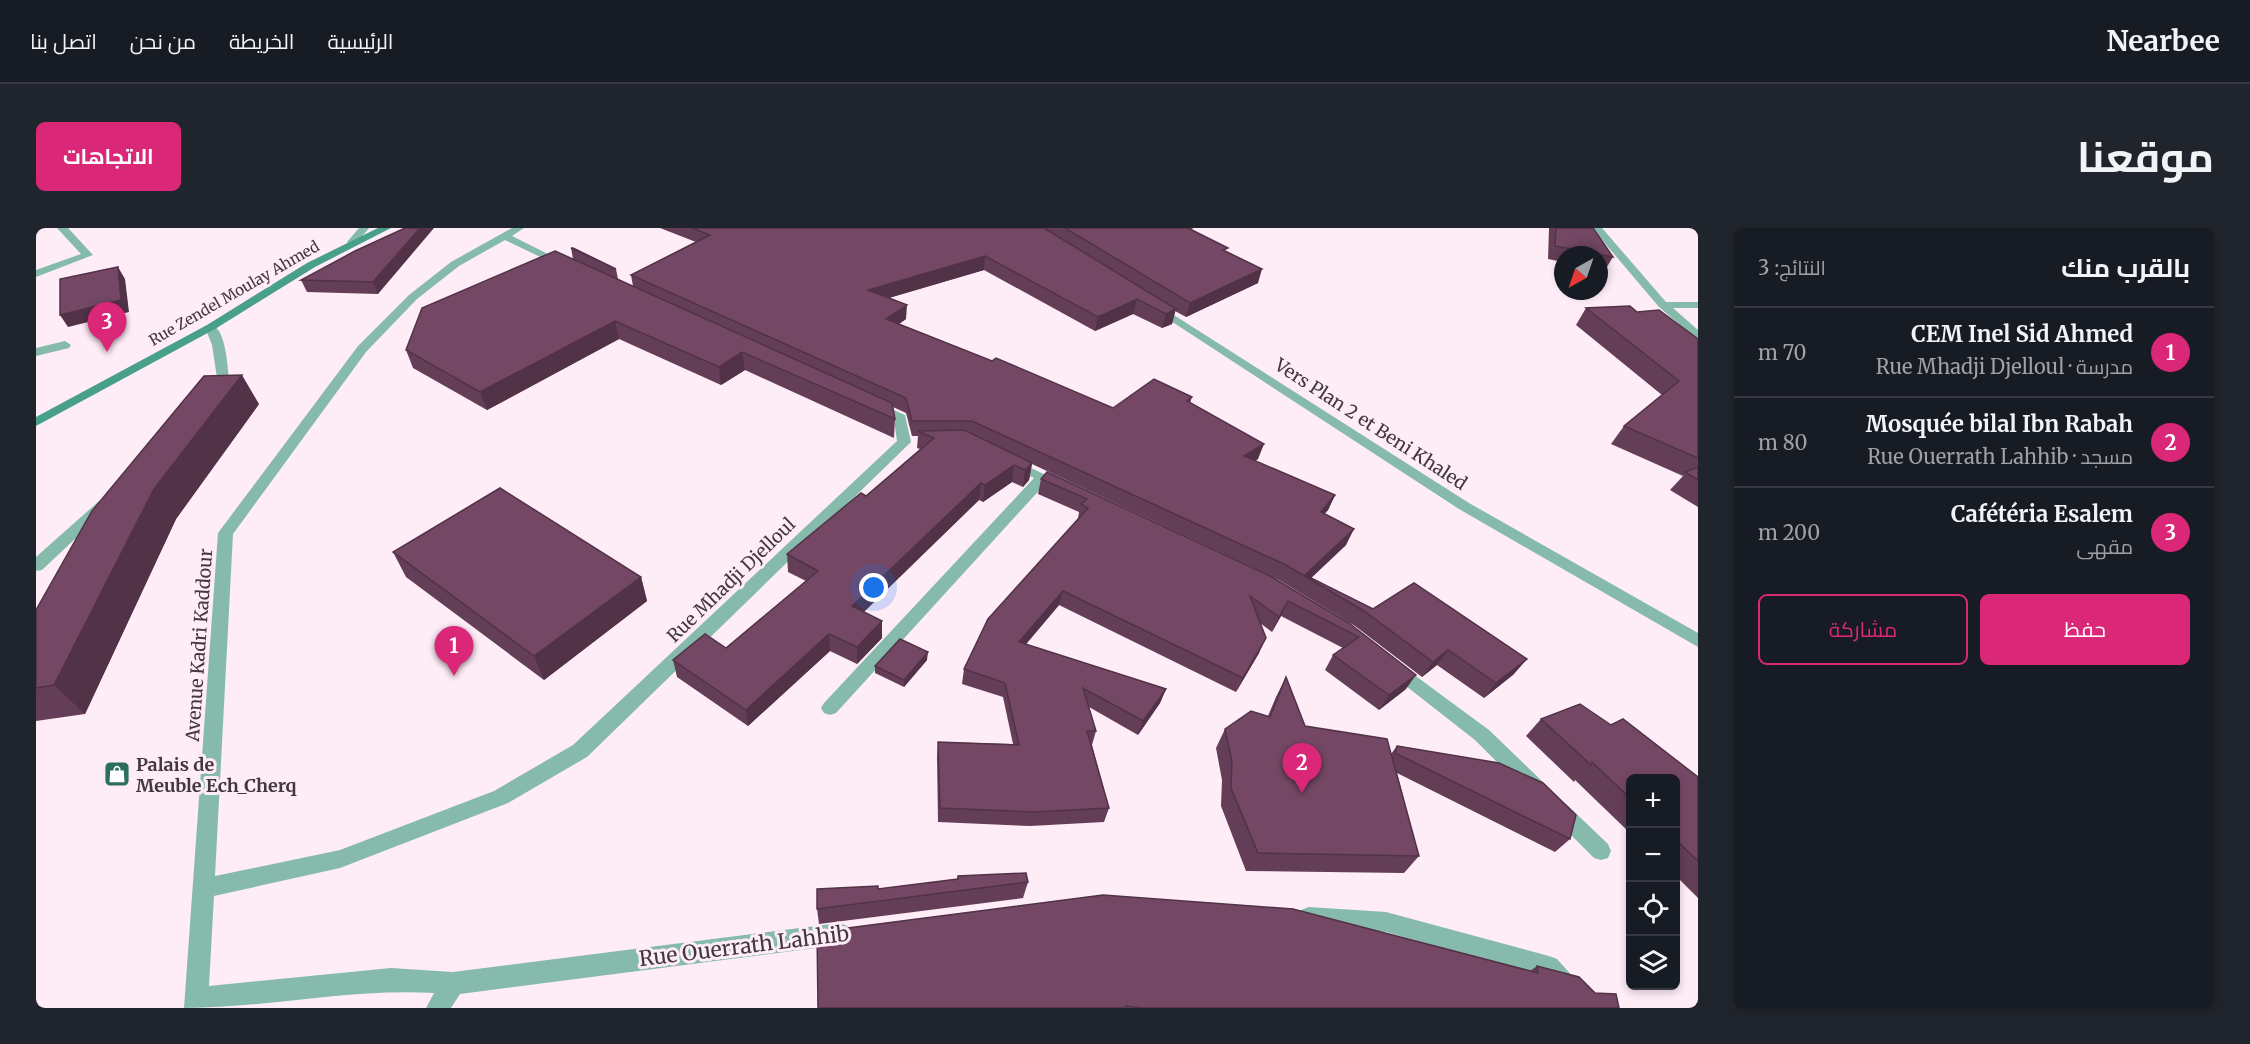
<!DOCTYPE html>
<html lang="ar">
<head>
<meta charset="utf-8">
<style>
	body { margin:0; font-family:Merriweather,Cairo,serif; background:#20242c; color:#f1f3f6; direction:rtl }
	.controls { position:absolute; right:18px; bottom:18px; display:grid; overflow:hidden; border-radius:9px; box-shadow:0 3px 9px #0003 }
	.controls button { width:54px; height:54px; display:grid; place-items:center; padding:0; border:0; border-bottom:2px solid #363941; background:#171b24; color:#f1f3f6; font:30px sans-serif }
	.compass { position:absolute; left:1518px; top:18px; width:54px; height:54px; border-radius:50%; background:#171b24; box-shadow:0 3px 9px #0003; rotate:220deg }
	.you { position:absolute; left:838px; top:360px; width:21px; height:21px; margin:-15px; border:4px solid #fff; border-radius:50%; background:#1a73e8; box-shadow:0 0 0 9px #1a73e833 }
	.badge { display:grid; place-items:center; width:39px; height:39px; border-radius:50%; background:#db2777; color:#fff; font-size:20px; font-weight:700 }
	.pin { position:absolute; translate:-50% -50px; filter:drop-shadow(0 2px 3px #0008) }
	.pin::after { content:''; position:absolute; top:32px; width:21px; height:18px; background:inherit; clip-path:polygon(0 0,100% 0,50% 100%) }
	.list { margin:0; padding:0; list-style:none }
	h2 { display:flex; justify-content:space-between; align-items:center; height:78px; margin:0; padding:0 24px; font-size:26px }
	h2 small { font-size:20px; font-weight:400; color:#9ea1a6 }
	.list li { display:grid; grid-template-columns:39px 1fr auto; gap:18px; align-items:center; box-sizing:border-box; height:90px; padding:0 24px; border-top:2px solid #363941 }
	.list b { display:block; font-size:22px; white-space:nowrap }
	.list p { margin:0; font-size:20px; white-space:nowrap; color:#9ea1a6 }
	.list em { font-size:20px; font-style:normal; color:#9ea1a6 }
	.actions { display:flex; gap:12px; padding:18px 24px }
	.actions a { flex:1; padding:14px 0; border:2px solid #db2777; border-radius:9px; text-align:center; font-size:21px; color:#db2777 }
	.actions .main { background:#db2777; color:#fff }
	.icon { flex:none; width:33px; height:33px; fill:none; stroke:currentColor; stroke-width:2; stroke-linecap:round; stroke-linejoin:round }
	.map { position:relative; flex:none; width:1662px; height:780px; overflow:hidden; direction:ltr; border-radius:9px }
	header { display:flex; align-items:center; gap:36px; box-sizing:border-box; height:84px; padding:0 30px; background:#171b24; border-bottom:2px solid #363941 }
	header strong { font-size:28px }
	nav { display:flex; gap:33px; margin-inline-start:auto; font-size:21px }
	.intro { display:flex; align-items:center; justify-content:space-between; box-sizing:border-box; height:144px; padding:0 36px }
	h1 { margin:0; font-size:42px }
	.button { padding:15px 27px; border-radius:9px; background:#db2777; color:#fff; font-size:21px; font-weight:700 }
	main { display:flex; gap:36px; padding:0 36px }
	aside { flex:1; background:#171b24; border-radius:9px; box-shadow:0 3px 9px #0003 }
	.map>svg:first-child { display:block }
</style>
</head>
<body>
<header>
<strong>Nearbee</strong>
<nav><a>الرئيسية</a><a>الخريطة</a><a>من نحن</a><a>اتصل بنا</a></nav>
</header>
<div class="intro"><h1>موقعنا</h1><a class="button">الاتجاهات</a></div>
<main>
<aside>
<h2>بالقرب منك<small>النتائج: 3</small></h2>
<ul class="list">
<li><span class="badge">1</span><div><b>CEM Inel Sid Ahmed</b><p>مدرسة · Rue Mhadji Djelloul</p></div><em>70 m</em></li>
<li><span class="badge">2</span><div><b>Mosquée bilal Ibn Rabah</b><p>مسجد · Rue Ouerrath Lahhib</p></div><em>80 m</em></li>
<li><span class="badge">3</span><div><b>Cafétéria Esalem</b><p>مقهى</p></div><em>200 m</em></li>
</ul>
<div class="actions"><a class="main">حفظ</a><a>مشاركة</a></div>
</aside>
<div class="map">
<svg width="1662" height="780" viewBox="0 0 1662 780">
	<rect width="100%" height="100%" fill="#feecf7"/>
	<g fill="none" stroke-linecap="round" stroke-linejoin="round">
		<g fill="#86bbac" fill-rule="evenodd">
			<polygon points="21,0 32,0 57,27 0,49 0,42 45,26"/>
			<polygon points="323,0 333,0 320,16 312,16 311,14"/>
			<path d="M 476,0 L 488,0 L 476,8 L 532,36 L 523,38 L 469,12 L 423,38 L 381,71 L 330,124 L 197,306 L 179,648 L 304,622 L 458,563 L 537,517 L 861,213 L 858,192 L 832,181 L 832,175 L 842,175 L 869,187 L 875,214 L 551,529 L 472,575 L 304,640 L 178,668 L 173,758 L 355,740 L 417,744 L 803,695 L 811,698 L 814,706 L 811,714 L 803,717 L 424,766 L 415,780 L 390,780 L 398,765 C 314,760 232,780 148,780 L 182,305 L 322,118 L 373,67 L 415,34 Z"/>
			<polygon points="1556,0 1566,0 1630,74 1662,74 1662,80 1637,80 1662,102 1662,112 1623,79"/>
			<polygon points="1119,75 1433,275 1662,405 1662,419 1423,281 1115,80 1113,78"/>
			<path d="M 175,96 C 190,101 191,136 193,150 L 180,169 L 176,170 L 170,166 L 181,150 L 176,117 L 169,99 Z"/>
			<polygon points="29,113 35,117 33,120 0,128 0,120"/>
			<polygon points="975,230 1032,258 1025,263 1009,256 800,485 794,487 788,485 785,480 788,475 998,250 970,237 970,231"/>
			<polygon points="68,271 75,276 73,279 6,342 0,343 0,329 63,273"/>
			<polygon points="1358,432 1453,502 1507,554 1510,560 1507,566 1500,568 1493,566 1439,512 1352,444 1349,439 1352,434"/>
			<polygon points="1523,573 1530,576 1572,616 1575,623 1572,630 1565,632 1558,630 1516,588 1513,582 1516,576"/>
			<polygon points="1273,679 1350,684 1513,728 1521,731 1558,772 1562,780 1535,780 1506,748 1350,704 1273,699 1265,696 1262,689 1265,682"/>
		</g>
		<polygon fill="#489f8a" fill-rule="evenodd" points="342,0 355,0 279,39 179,101 0,198 0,189 171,97 271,35"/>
	</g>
	<g fill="#643e57">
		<polygon points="369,0 342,66 271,64 265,52"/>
		<polygon points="624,0 1158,0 1155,1 1191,24 1222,55 1150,89 1139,83 1136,96 1126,100 1097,86 1059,103 948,42 853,70 870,91 863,96 956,133 1077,180 1156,169 1154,175 1222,231 1219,233 1299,267 1292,282 1288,286 1310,317 1275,350 1337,381 1478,446 1448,470 1401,437 1386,449 1319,398 1243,352 996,236 993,252 987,259 976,254 947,274 943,272 828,384 846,410 821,436 794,423 712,498 641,449 637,432 690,420 770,353 752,344 751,326 830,268 884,221 881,220 882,208 876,208 870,185 857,179 859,191 858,210 709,142 685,157 583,111 451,182 377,140 370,122 537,31 535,20 580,41 582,51 597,58 595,47 660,14"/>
		<polygon points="1513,0 1557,0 1577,29 1569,42 1563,40 1563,27 1527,27 1527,34 1512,31"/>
		<polygon points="1550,80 1601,84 1662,111 1662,279 1634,262 1647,248 1575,216 1588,198 1626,167 1540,97"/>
		<polygon points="223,176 140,291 49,486 0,493 0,382"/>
		<polygon points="1011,244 1313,395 1370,461 1343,482 1289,442 1297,427 1307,420 1245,388 1236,404 1224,395 1223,425 1200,464 1023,377 990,416 1130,461 1124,475 1102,507 1053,479 1060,503 1056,517 1073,580 1068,594 994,598 902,594 901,528 902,514 977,516 967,469 926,456 928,441 1042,291 1043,284 1002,266 1005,251"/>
		<polygon points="357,324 605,349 611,373 508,452 370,349"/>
		<polygon points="891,432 868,459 839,445 839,438"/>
		<polygon points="1250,449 1269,498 1355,526 1361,518 1534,611 1519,624 1361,545 1383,628 1368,645 1210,643 1185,578 1186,552 1180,520 1189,501 1232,488 1240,469"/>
		<polygon points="1505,491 1575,497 1662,549 1662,670 1640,648 1640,550 1594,550 1594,605 1539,552 1538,554 1490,508"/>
		<polygon points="922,648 992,654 987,670 783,696 781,681 842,661 921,652"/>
		<polygon points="1501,738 1559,765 1583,780 782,780 1494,743"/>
	</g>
	<g fill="#513247">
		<polygon points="384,0 398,0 342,66 337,54"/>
		<polygon points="949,28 948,42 832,76 832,62"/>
		<polygon points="82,39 89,51 93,84 32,99 24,87"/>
		<polygon points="1226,41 1222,55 1150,89 1154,75"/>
		<polygon points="1101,71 1097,86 1059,103 1062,89"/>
		<polygon points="871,77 870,91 850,105 850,91"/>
		<polygon points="1140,81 1136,96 1126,100 1130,86"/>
		<polygon points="579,93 583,111 451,182 444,164"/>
		<polygon points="706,124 709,142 685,157 683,139"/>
		<polygon points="206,147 223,176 140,291 49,486 18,457 118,261"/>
		<polygon points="1228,216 1222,231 1202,243 1208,228"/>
		<polygon points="996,235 993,252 987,259 989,242"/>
		<polygon points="978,237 976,254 947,274 949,257"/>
		<polygon points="945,255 943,272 816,395 816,378"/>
		<polygon points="1299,267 1292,282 1277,299 1285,284"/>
		<polygon points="1318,301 1310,317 1274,351 1269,348"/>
		<polygon points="605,349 611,373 508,452 498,428"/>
		<polygon points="1027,363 1023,377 980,428 983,414"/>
		<polygon points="1252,373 1245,388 1236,404 1243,389"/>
		<polygon points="846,393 846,410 821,436 821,419"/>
		<polygon points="793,406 794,423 712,498 710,482"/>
		<polygon points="1230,410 1223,425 1200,464 1207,450"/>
		<polygon points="1412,422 1401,437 1386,449 1397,434"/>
		<polygon points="892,424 891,432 868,459 868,452"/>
		<polygon points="1491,431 1478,446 1448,470 1460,455"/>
		<polygon points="1380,447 1370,461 1343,482 1353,467"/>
		<polygon points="1130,461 1124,475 1102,507 1107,493"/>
	</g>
	<g fill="#744865" stroke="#513247" stroke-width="1.5">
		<polygon points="369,0 384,0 337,54 265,52 319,23"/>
		<polygon points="656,0 1008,0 1140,81 1130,86 1101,71 1062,89 949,28 832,62 871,77 850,91 956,133 960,130 1077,180 1118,151 1156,169 1151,173 1228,216 1208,228 1299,267 1285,284 1318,301 1269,347 1337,381 1378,355 1491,431 1460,455 1412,422 1397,434 1328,383 1250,337 936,193 876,193 870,170 595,47 674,7"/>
		<polygon points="1029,0 1152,0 1192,20 1187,22 1226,41 1154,75"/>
		<polygon points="1520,0 1557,0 1577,29 1519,18"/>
		<polygon points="535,20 537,20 580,41"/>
		<polygon points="519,23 856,175 859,191 706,124 683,139 579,93 444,164 370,122 386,80"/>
		<polygon points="82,39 85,72 24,87 24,51"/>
		<polygon points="1594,78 1601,84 1623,82 1662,111 1662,230 1588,198 1643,153 1550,80"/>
		<polygon points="206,147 118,261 18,457 0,460 0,382 56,283 168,148"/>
		<polygon points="928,202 996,235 989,242 978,237 949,257 945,255 816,378 846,393 821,419 793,406 710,482 637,432 669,406 690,420 782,343 751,326 825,265 830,268 898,210 882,203"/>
		<polygon points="1662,239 1662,252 1649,244"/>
		<polygon points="1011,244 1236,349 1313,395 1380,447 1353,467 1297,427 1323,409 1252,373 1243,389 1214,368 1230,410 1207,450 1027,363 983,414 1130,461 1107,493 1047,460 1060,503 1051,503 1073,580 998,584 904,580 902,514 983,517 969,455 928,441 952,391 1052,280 1045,276 1051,271 1005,251"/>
		<polygon points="464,260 605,349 498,428 357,324"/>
		<polygon points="864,411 892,424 868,452 839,438"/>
		<polygon points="1250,449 1269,498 1351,511 1383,628 1222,625 1195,560 1196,534 1189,501 1215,483 1234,489"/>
		<polygon points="1544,476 1575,497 1587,491 1662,549 1662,633 1640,612 1640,550 1594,550 1594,570 1556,534 1555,537 1505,491"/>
		<polygon points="1361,518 1463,535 1507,555 1540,587 1534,611 1359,525"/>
		<polygon points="990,645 992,654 781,681 781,661 842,658 842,661 922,651 922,648"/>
		<polygon points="1067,667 1257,681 1502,745 1501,738 1543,749 1559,765 1580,766 1583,780 1107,780 1090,778 1090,780 782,780 781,704"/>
	</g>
	<defs>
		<symbol id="shop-square" viewBox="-11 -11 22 22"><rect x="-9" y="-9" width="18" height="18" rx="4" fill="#2c6e5e" stroke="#feecf7"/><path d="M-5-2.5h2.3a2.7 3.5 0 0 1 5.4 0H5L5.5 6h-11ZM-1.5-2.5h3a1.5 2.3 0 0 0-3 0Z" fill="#fff"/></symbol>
	</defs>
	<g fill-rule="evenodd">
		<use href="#shop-square" x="66" y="531" width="30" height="30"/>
	</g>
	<g text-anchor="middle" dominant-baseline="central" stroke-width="6" stroke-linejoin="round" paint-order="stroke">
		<g font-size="15" fill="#43373e" stroke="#feecf7">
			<text transform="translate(198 65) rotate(-30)">Rue Zendel Moulay Ahmed</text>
		</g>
		<g font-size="18" fill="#43373e" stroke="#feecf7">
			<text transform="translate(1335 196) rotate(33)">Vers Plan 2 et Beni Khaled</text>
			<text transform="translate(695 352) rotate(-44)">Rue Mhadji Djelloul</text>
			<text transform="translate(163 417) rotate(-86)">Avenue Kadri Kaddour</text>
		</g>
		<g font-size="18" font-weight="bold" fill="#43373e" stroke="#feecf7" text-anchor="start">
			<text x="100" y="536">Palais de<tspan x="100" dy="21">Meuble Ech_Cherq</tspan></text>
		</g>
		<g font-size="21" fill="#43373e" stroke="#feecf7">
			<text transform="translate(708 718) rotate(-7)">Rue Ouerrath Lahhib</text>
		</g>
	</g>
</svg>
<div class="controls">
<button>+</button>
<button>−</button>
<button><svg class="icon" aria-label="locate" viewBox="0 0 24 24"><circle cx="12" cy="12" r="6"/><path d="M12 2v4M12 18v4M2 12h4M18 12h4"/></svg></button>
<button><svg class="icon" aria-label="layers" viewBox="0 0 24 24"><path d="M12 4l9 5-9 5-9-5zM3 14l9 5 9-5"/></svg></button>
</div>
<svg class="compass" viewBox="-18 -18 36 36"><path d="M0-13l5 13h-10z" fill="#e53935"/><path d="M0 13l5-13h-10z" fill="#9ea1a6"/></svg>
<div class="you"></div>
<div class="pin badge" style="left:418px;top:448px">1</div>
<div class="pin badge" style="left:1266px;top:565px">2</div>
<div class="pin badge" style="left:71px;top:124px">3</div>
</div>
</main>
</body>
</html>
